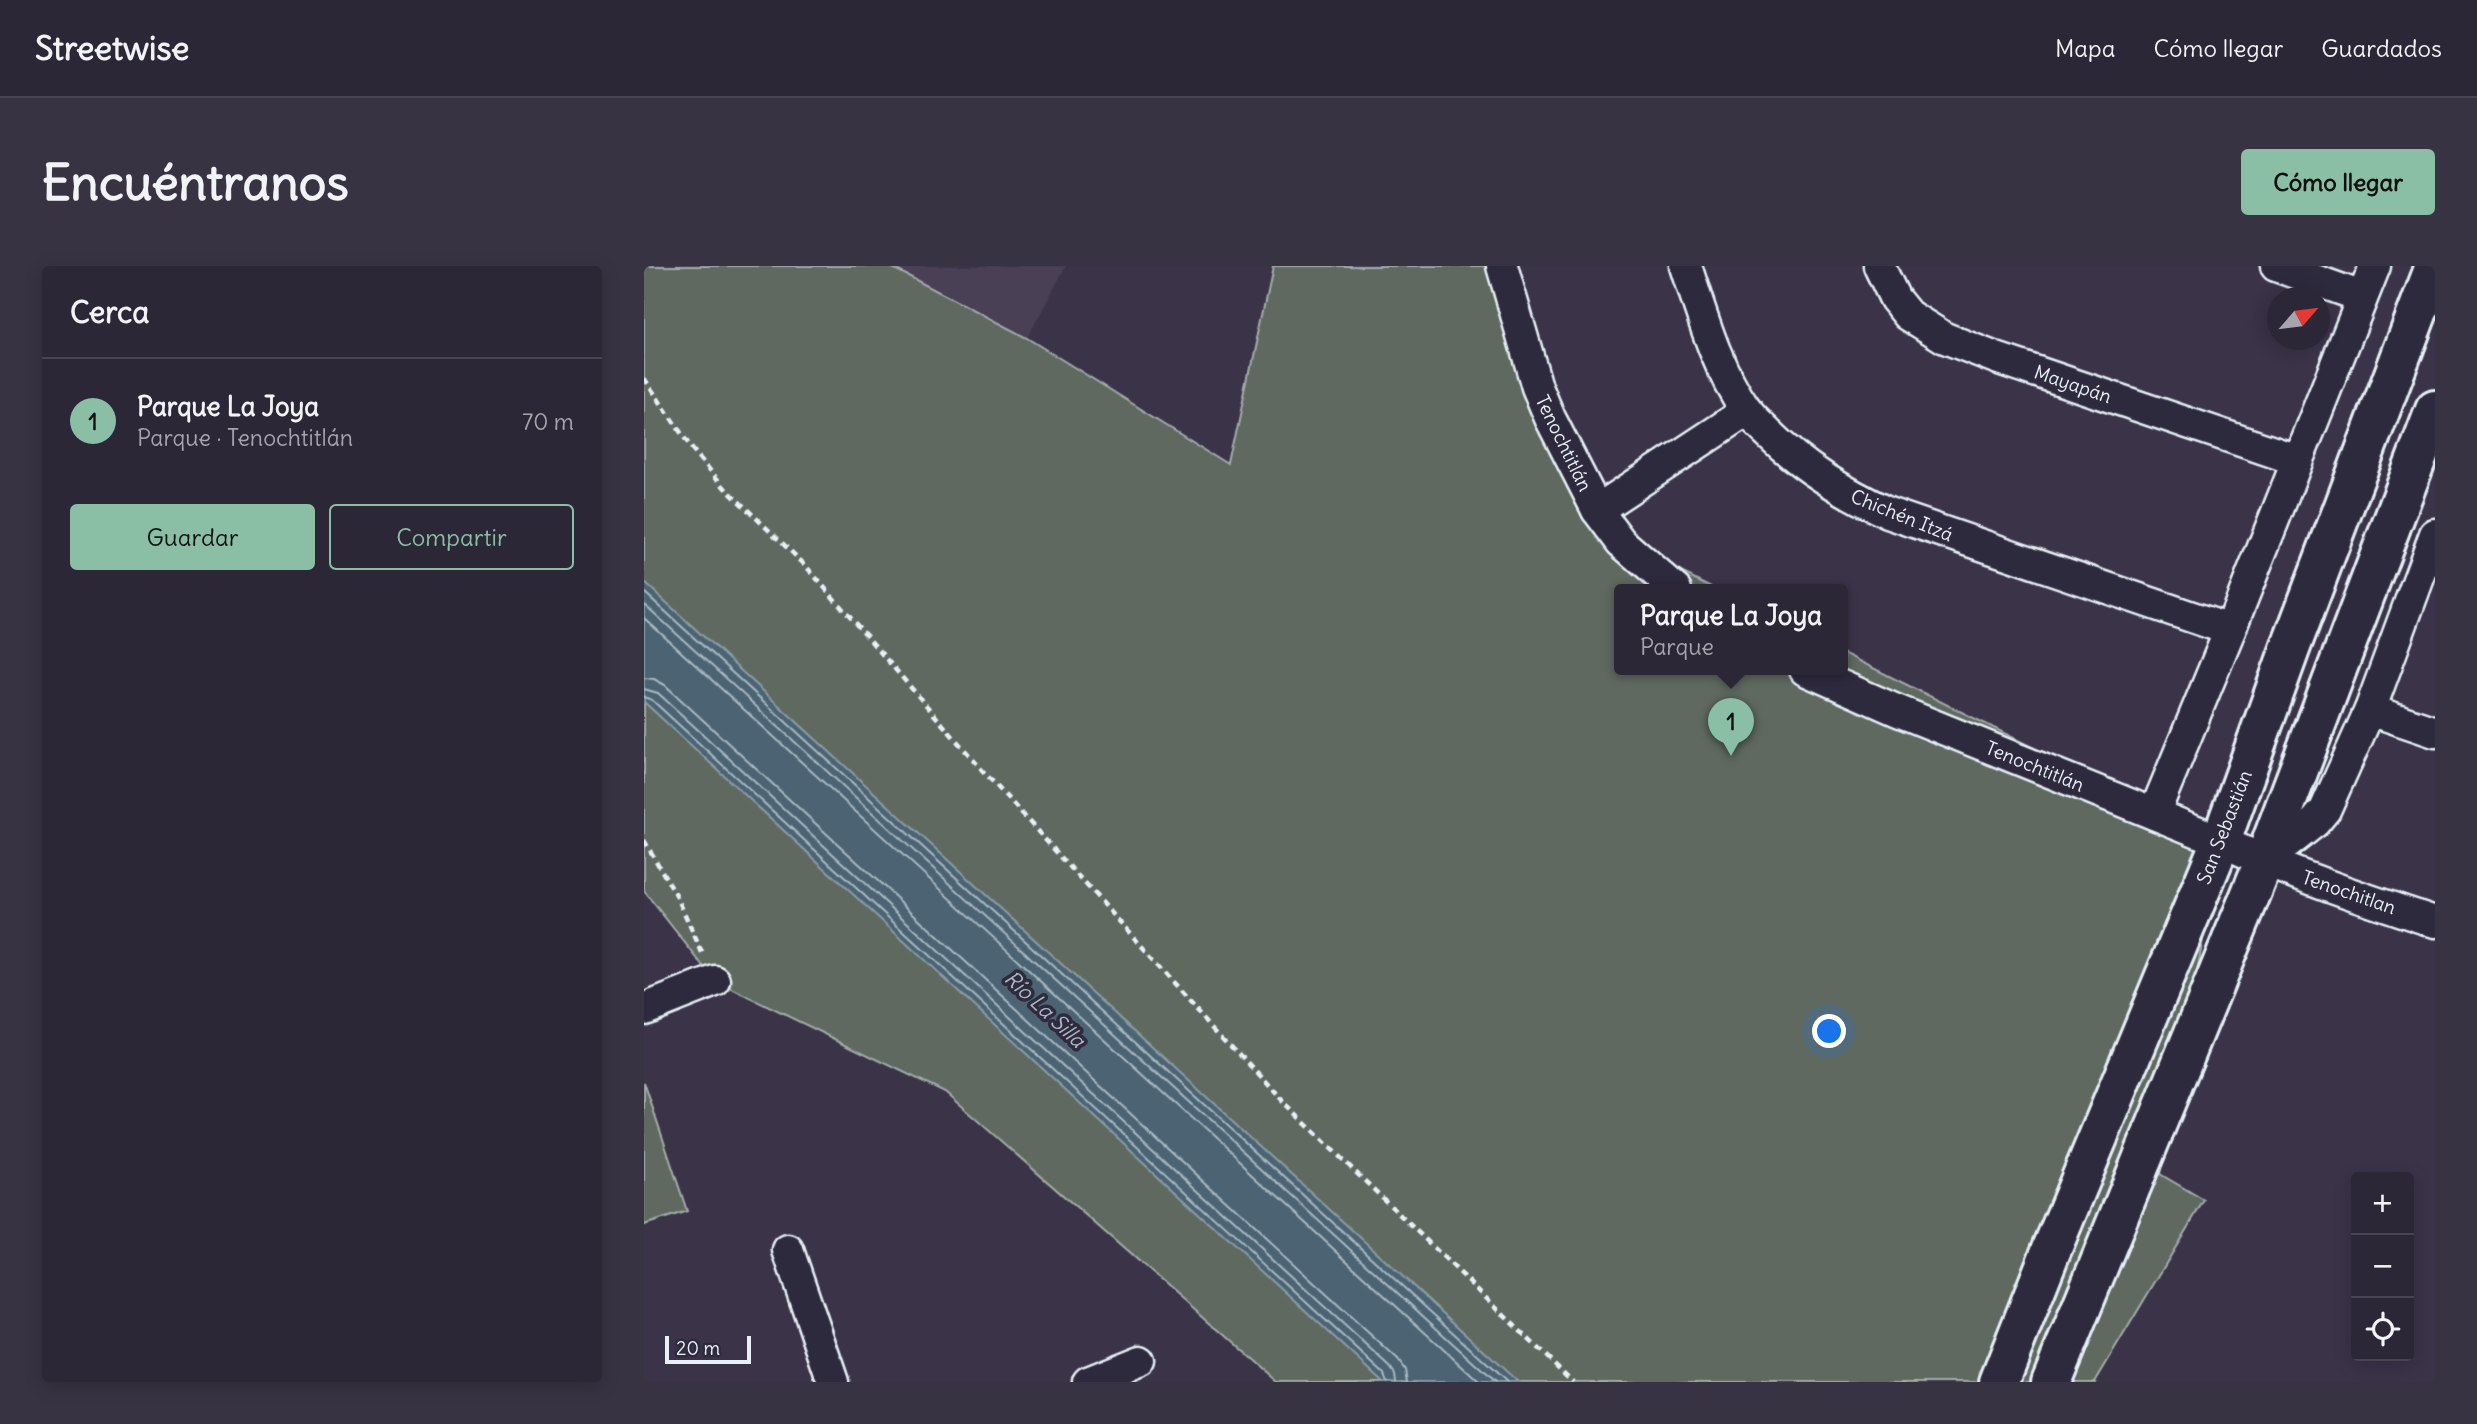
<!DOCTYPE html>
<html lang="es">
<head>
<meta charset="utf-8">
<style>
	body { margin:0; font-family:Delius,sans-serif; background:#383342; color:#f1f3f6 }
	.controls { position:absolute; right:21px; bottom:21px; display:grid; overflow:hidden; border-radius:7px; box-shadow:0 4px 18px #0003 }
	.controls button { width:63px; height:63px; display:grid; place-items:center; padding:0; border:0; border-bottom:2px solid #484452; background:#2c2737; color:#f1f3f6; font:35px sans-serif }
	.compass { position:absolute; left:1623px; top:21px; width:63px; height:63px; border-radius:50%; background:#2c2737; box-shadow:0 4px 18px #0003; rotate:62deg }
	.scale { position:absolute; left:21px; bottom:18px; width:86px; box-sizing:border-box; padding-left:7px; border:4px solid #e8f1f8; border-top:0; font-size:19px; line-height:24px; white-space:nowrap; color:#e8f1f8; -webkit-text-stroke:5px #2f2a3d; paint-order:stroke }
	.you { position:absolute; left:1186px; top:766px; width:24px; height:24px; margin:-18px; border:5px solid #fff; border-radius:50%; background:#1a73e8; box-shadow:0 0 0 10px #1a73e833 }
	.badge { display:grid; place-items:center; width:46px; height:46px; border-radius:50%; background:#8abfa5; color:#111; font-size:23px; font-weight:700 }
	.pin { position:absolute; translate:-50% -58px; filter:drop-shadow(0 2px 4px #0008) }
	.pin::after { content:''; position:absolute; top:37px; width:24px; height:21px; background:inherit; clip-path:polygon(0 0,100% 0,50% 100%) }
	.popup { position:absolute; left:970px; top:318px; width:234px; height:91px; box-sizing:border-box; display:grid; place-content:center; border-radius:7px; background:#2c2737; filter:drop-shadow(0 2px 5px #0005); font-size:23px; white-space:nowrap; color:#a6a5ad }
	.popup b { font-size:26px; color:#f1f3f6 }
	.popup::after { content:''; position:absolute; left:50%; top:100%; margin-left:-14px; border:14px solid transparent; border-top-color:#2c2737 }
	.list { margin:0; padding:0; list-style:none }
	h2 { display:flex; justify-content:space-between; align-items:center; height:91px; margin:0; padding:0 28px; font-size:30px }
	h2 small { font-size:23px; font-weight:400; color:#a6a5ad }
	.list li { display:grid; grid-template-columns:46px 1fr auto; gap:21px; align-items:center; box-sizing:border-box; height:126px; padding:0 28px; border-top:2px solid #484452 }
	.list b { display:block; font-size:26px; white-space:nowrap }
	.list p { margin:0; font-size:23px; white-space:nowrap; color:#a6a5ad }
	.list em { font-size:23px; font-style:normal; color:#a6a5ad }
	.actions { display:flex; gap:14px; padding:21px 28px }
	.actions a { flex:1; padding:16px 0; border:2px solid #8abfa5; border-radius:7px; text-align:center; font-size:24px; color:#8abfa5 }
	.actions .main { background:#8abfa5; color:#111 }
	.icon { flex:none; width:38px; height:38px; fill:none; stroke:currentColor; stroke-width:2; stroke-linecap:round; stroke-linejoin:round }
	.map { position:relative; flex:none; width:1791px; height:1116px; overflow:hidden; border-radius:7px }
	header { display:flex; align-items:center; gap:42px; box-sizing:border-box; height:98px; padding:0 35px; background:#2c2737; border-bottom:2px solid #484452 }
	header strong { font-size:33px }
	nav { display:flex; gap:38px; margin-inline-start:auto; font-size:24px }
	.intro { display:flex; align-items:center; justify-content:space-between; box-sizing:border-box; height:168px; padding:0 42px }
	h1 { margin:0; font-size:49px }
	.button { padding:18px 32px; border-radius:7px; background:#8abfa5; color:#111; font-size:24px; font-weight:700 }
	main { display:flex; gap:42px; padding:0 42px }
	aside { flex:1; background:#2c2737; border-radius:7px; box-shadow:0 4px 18px #0003 }
	.map>svg:first-child { display:block }
</style>
</head>
<body>
<header>
<strong>Streetwise</strong>
<nav><a>Mapa</a><a>Cómo llegar</a><a>Guardados</a></nav>
</header>
<div class="intro"><h1>Encuéntranos</h1><a class="button">Cómo llegar</a></div>
<main>
<aside>
<h2>Cerca<small></small></h2>
<ul class="list">
<li><span class="badge">1</span><div><b>Parque La Joya</b><p>Parque · Tenochtitlán</p></div><em>70 m</em></li>
</ul>
<div class="actions"><a class="main">Guardar</a><a>Compartir</a></div>
</aside>
<div class="map">
<svg width="1791" height="1116" viewBox="0 0 1791 1116">
	<rect width="100%" height="100%" fill="#3b3449"/>
	<filter id="ink" filterUnits="userSpaceOnUse"><feTurbulence type="fractalNoise" baseFrequency=".0143" numOctaves="2"/><feDisplacementMap in="SourceGraphic" scale="14" xChannelSelector="R" yChannelSelector="G"/><feConvolveMatrix kernelMatrix="1 2 1 2 8 2 1 2 1" color-interpolation-filters="sRGB"/></filter>
	<g filter="url(#ink)">
		<polygon fill="#494057" points="245,0 422,0 383,72"/>
		<g fill="#5e695e" stroke="#a3adab" stroke-width="2">
			<polygon points="0,0 245,0 383,72 587,199 629,0 857,0 878,74 977,276 1073,324 975,324 975,404 1199,404 1199,387 1577,575 1516,908 1560,934 1451,1116 632,1116 301,826 71,715 0,625"/>
			<polygon points="0,816 43,945 0,959"/>
		</g>
		<polygon fill="#4b6473" stroke="#8a9ca8" stroke-width="2" points="0,316 874,1116 739,1116 0,436"/>
		<g fill="none" stroke-linecap="round" stroke-linejoin="round">
			<g stroke="#a9b9c3" stroke-width="2">
				<polyline points="0,326 863,1116"/>
				<polyline points="0,338 851,1116"/>
				<polyline points="0,352 835,1116"/>
				<polyline points="0,412 10,413 21,419 754,1094 761,1104 763,1116"/>
				<polyline points="0,423 14,427 746,1101 751,1108 752,1116"/>
				<polyline points="0,431 8,434 740,1108 743,1116"/>
			</g>
			<defs>
				<g id="street">
					<polyline points="858,0 893,121 906,152 953,244 977,276 1032,324"/>
					<path d="M 1042,0 C 1058,49 1072,101 1102,144 C 1108,152 1117,160 1124,167 C 1159,202 1200,226 1244,247 L 1586,364"/>
					<polyline points="1235,0 1251,33 1264,49 1301,72 1352,92 1653,194"/>
					<polyline points="1632,0 1718,31"/>
					<polyline points="953,244 1103,145"/>
					<path d="M 1161,404 L 1252,444 L 1577,575 C 1646,608 1718,632 1791,656"/>
					<polyline points="1726,444 1791,466"/>
					<polyline points="1510,548 1586,364 1731,0"/>
					<polyline points="1620,596 1671,556 1681,544 1726,444 1791,268"/>
					<polyline points="0,743 71,715"/>
					<polyline points="144,984 189,1116"/>
					<polyline points="444,1116 497,1095"/>
				</g>
				<g id="secondary">
					<polyline points="1355,1116 1407,985 1577,575 1646,383 1791,0"/>
					<polyline points="1407,1116 1620,596 1791,144"/>
				</g>
			</defs>
			<use href="#street" stroke="#e8f1f8" stroke-width="35"/>
			<use href="#secondary" stroke="#e8f1f8" stroke-width="44"/>
			<g stroke="#e8f1f8" stroke-width="4.5" stroke-dasharray="7 5" stroke-linecap="butt">
				<polyline points="0,112 48,183 81,222 161,299 339,505 638,835 929,1116"/>
				<polyline points="0,574 34,633 60,691"/>
			</g>
			<use href="#street" stroke="#2f2a3d" stroke-width="30"/>
			<use href="#secondary" stroke="#2f2a3d" stroke-width="38"/>
		</g>
	</g>
	<g text-anchor="middle" dominant-baseline="central" stroke-width="7" stroke-linejoin="round" paint-order="stroke">
		<g font-size="19" fill="#e8f1f8" stroke="#2f2a3d">
			<text transform="translate(1429 118) rotate(19)">Mayapán</text>
			<text transform="translate(920 177) rotate(64)">Tenochtitlán</text>
			<text transform="translate(1258 249) rotate(22)">Chichén Itzá</text>
			<text transform="translate(1391 500) rotate(22)">Tenochtitlán</text>
			<text transform="translate(1580 561) rotate(-69)">San Sebastián</text>
			<text transform="translate(1705 626) rotate(19)">Tenochitlan</text>
		</g>
		<g font-size="21" font-style="italic" fill="#a9b9c3" stroke="#2f2a3d">
			<text transform="translate(401 743) rotate(43)">Río La Silla</text>
		</g>
	</g>
</svg>
<div class="controls">
<button>+</button>
<button>−</button>
<button><svg class="icon" aria-label="locate" viewBox="0 0 24 24"><circle cx="12" cy="12" r="6"/><path d="M12 2v4M12 18v4M2 12h4M18 12h4"/></svg></button>
</div>
<svg class="compass" viewBox="-18 -18 36 36"><path d="M0-13l5 13h-10z" fill="#e53935"/><path d="M0 13l5-13h-10z" fill="#a6a5ad"/></svg>
<div class="scale">20 m</div>
<div class="you"></div>
<div class="pin badge" style="left:1087px;top:490px">1</div>
<div class="popup"><b>Parque La Joya</b>Parque</div>
</div>
</main>
</body>
</html>
